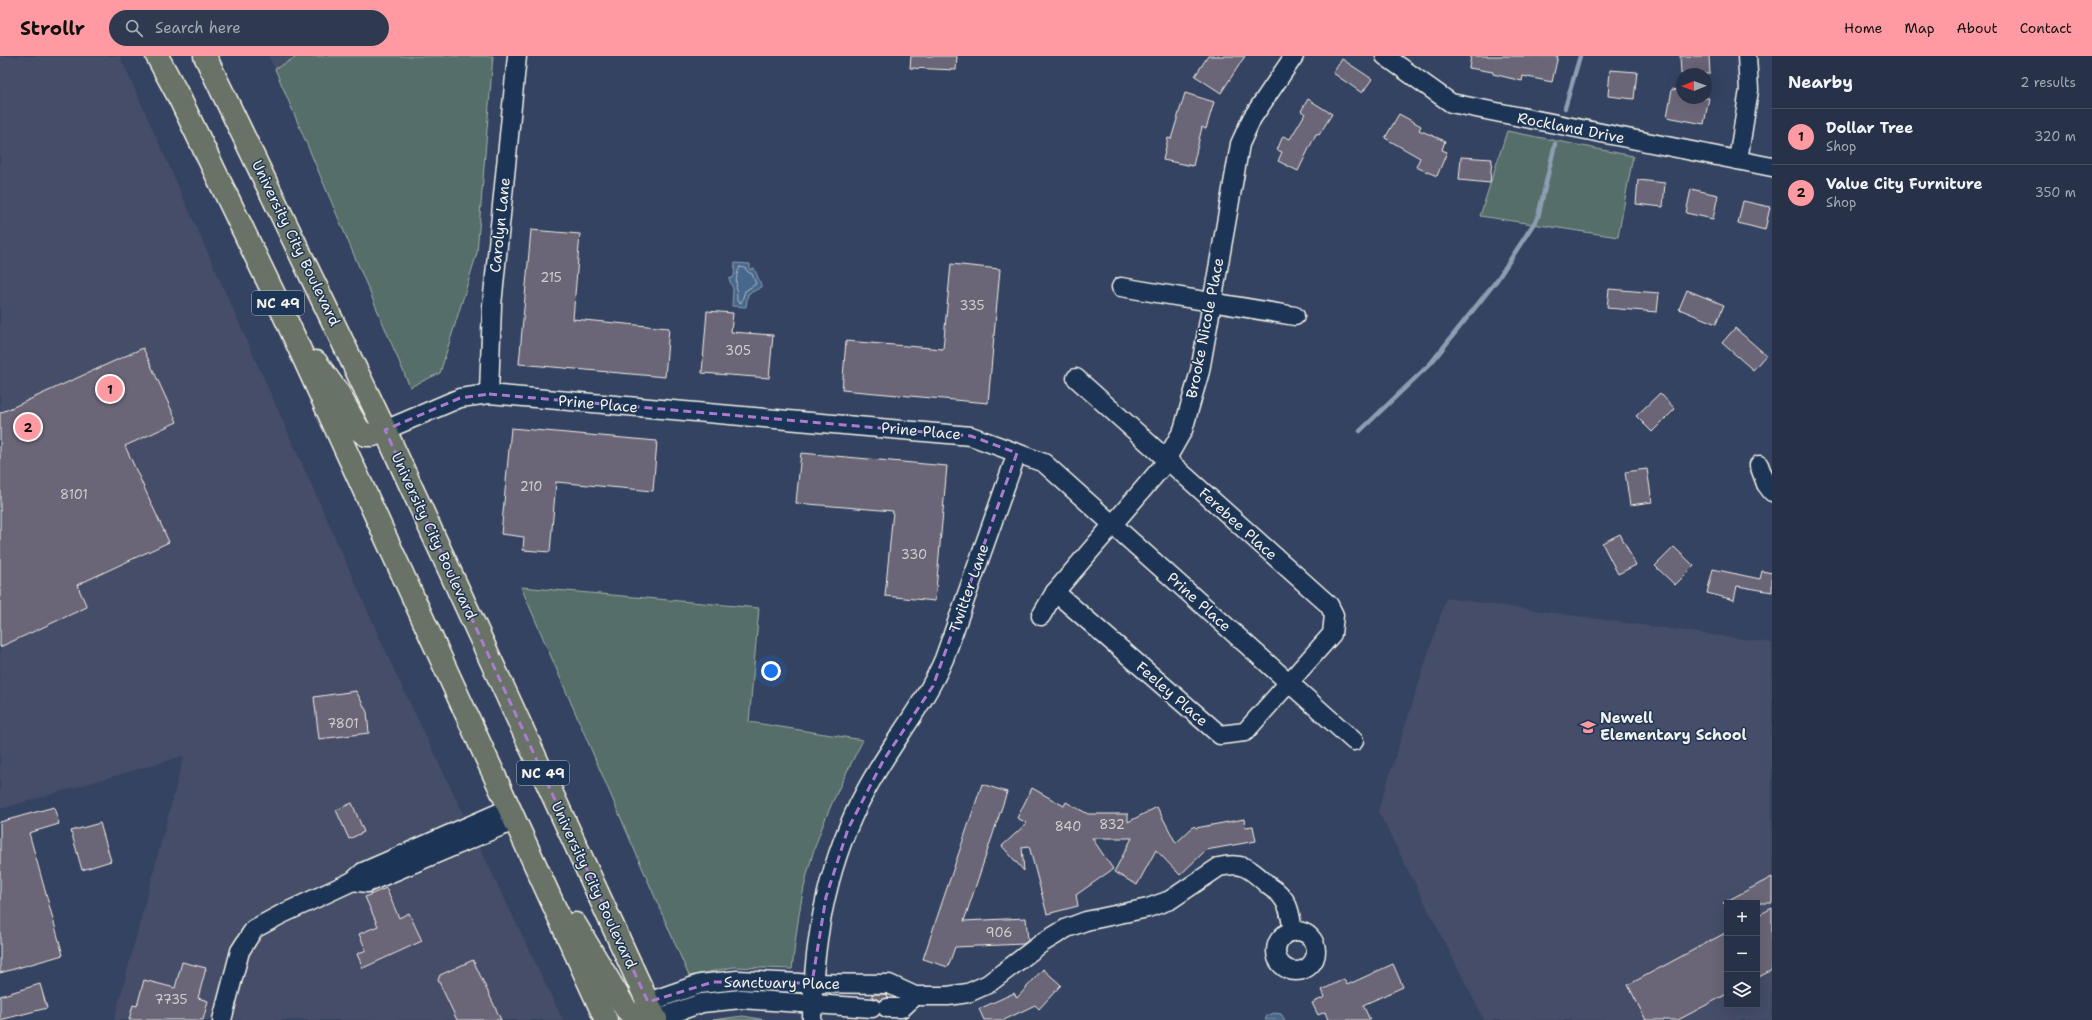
<!DOCTYPE html>
<html lang="en">
<head>
<meta charset="utf-8">
<style>
	body { margin:0; font-family:"Shantell Sans",sans-serif; background:#2f3a50; color:#f1f3f6 }
	.controls { position:absolute; right:12px; bottom:12px; display:grid; overflow:hidden; border-radius:0px; box-shadow:0 4px 16px #0002 }
	.controls button { width:36px; height:36px; display:grid; place-items:center; padding:0; border:0; border-bottom:1px solid #434d61; background:#273249; color:#f1f3f6; font:20px sans-serif }
	.compass { position:absolute; left:1676px; top:12px; width:36px; height:36px; border-radius:50%; background:#273249; box-shadow:0 4px 16px #0002; rotate:269deg }
	.you { position:absolute; left:771px; top:615px; width:14px; height:14px; margin:-10px; border:3px solid #fff; border-radius:50%; background:#1a73e8; box-shadow:0 0 0 6px #1a73e833 }
	.badge { display:grid; place-items:center; width:26px; height:26px; border-radius:50%; background:#ff9aa2; color:#111; font-size:13px; font-weight:700 }
	.pin { position:absolute; translate:-50% -50%; border:2px solid #fff; box-shadow:0 1px 4px #0006 }
	.list { margin:0; padding:0; list-style:none }
	h2 { display:flex; justify-content:space-between; align-items:center; height:52px; margin:0; padding:0 16px; font-size:17px }
	h2 small { font-size:13px; font-weight:400; color:#a4aab4 }
	.list li { display:grid; grid-template-columns:26px 1fr auto; gap:12px; align-items:center; box-sizing:border-box; height:56px; padding:0 16px; border-top:1px solid #434d61 }
	.list b { display:block; font-size:15px; white-space:nowrap }
	.list p { margin:0; font-size:13px; white-space:nowrap; color:#a4aab4 }
	.list em { font-size:13px; font-style:normal; color:#a4aab4 }
	.icon { flex:none; width:22px; height:22px; fill:none; stroke:currentColor; stroke-width:2; stroke-linecap:round; stroke-linejoin:round }
	.map { position:relative; flex:none; width:1772px; height:964px; overflow:hidden }
	header { display:flex; align-items:center; gap:24px; box-sizing:border-box; height:56px; padding:0 20px; background:#ff9aa2; color:#111 }
	header strong { font-size:19px }
	nav { display:flex; gap:22px; margin-inline-start:auto; font-size:14px }
	.search { width:280px; height:36px; background:#2f3a50; display:flex; align-items:center; gap:10px; box-sizing:border-box; padding:0 14px; border-radius:22px; color:#a4aab4; font-size:15px }
	main { display:flex }
	aside { flex:1; background:#273249 }
	.map>svg:first-child { display:block }
</style>
</head>
<body>
<header>
<strong>Strollr</strong>
<div class="search"><svg class="icon" aria-label="search" viewBox="0 0 24 24"><circle cx="10" cy="10" r="6"/><path d="M15 15l6 6"/></svg>Search here</div>
<nav><a>Home</a><a>Map</a><a>About</a><a>Contact</a></nav>
</header>
<main>
<div class="map">
<svg width="1772" height="964" viewBox="0 0 1772 964">
	<rect width="100%" height="100%" fill="#344361"/>
	<filter id="ink" filterUnits="userSpaceOnUse"><feTurbulence type="fractalNoise" baseFrequency=".025" numOctaves="2"/><feDisplacementMap in="SourceGraphic" scale="8" xChannelSelector="R" yChannelSelector="G"/><feConvolveMatrix kernelMatrix="1 2 1 2 8 2 1 2 1" color-interpolation-filters="sRGB"/></filter>
	<g filter="url(#ink)">
		<g fill="#444d68" fill-rule="evenodd">
			<polygon points="0,0 120,0 395,616 563,964 114,964 184,700 0,753"/>
			<polygon points="268,0 298,0 275,13"/>
			<path d="M 1446,542 L 1772,587 L 1772,964 L 1484,964 L 1378,755 ZM 1727,847 L 1757,847 L 1757,949 L 1727,949 Z"/>
		</g>
		<g fill="#556e6a" stroke="#a4b0a9">
			<polygon points="298,0 493,0 477,197 440,317 410,331 275,13"/>
			<polygon points="1507,75 1633,100 1618,181 1480,160"/>
			<path d="M 521,531 L 759,552 L 749,666 L 863,684 C 843,723 820,768 809,811 C 800,844 796,878 792,913 L 734,911 L 689,920 Z"/>
			<polygon points="743,960 765,964 713,964"/>
		</g>
		<g fill="#47678c" stroke="#8c9eb1">
			<polygon points="735,207 750,208 750,214 754,212 762,231 748,238 746,251 732,250 733,233 729,223 734,221"/>
			<polygon points="1274,957 1281,958 1285,964 1265,964 1267,960"/>
		</g>
		<g fill="none" stroke-linecap="round" stroke-linejoin="round">
			<path stroke="#afbac3" stroke-width="1" d="M 740,211 L 745,212 L 748,216 L 752,218 L 756,228 L 745,235 L 741,247 L 737,245 C 737,233 734,221 740,211 Z"/>
			<g stroke="#8c9eb1" stroke-width="4.5">
				<polyline points="1565,52 1580,0"/>
				<polyline points="1360,375 1431,307 1497,224 1538,161 1555,88"/>
			</g>
		</g>
		<g fill="#6a6577" stroke="#f4f1e8">
			<polygon points="911,0 957,0 956,14 910,12"/>
			<polygon points="1208,0 1245,0 1221,37 1195,20"/>
			<polygon points="1471,0 1558,0 1552,26 1523,20 1522,25 1493,18 1493,16 1469,12"/>
			<polygon points="1680,0 1709,0 1710,18 1681,18"/>
			<polygon points="1342,3 1372,23 1362,37 1333,17"/>
			<polygon points="1610,14 1637,16 1634,43 1608,40"/>
			<polygon points="1672,33 1682,35 1682,42 1709,42 1704,68 1667,61"/>
			<polygon points="1185,37 1214,46 1206,73 1202,71 1193,110 1163,104 1168,82 1171,83"/>
			<polygon points="1308,43 1332,58 1319,79 1316,78 1298,115 1278,105 1282,96 1277,94 1283,80 1290,83 1305,58 1301,55"/>
			<polygon points="1399,58 1421,70 1419,74 1445,85 1442,94 1447,96 1437,120 1416,111 1420,102 1385,82"/>
			<polygon points="1461,101 1492,103 1490,127 1459,124"/>
			<polygon points="1638,124 1665,127 1663,151 1636,148"/>
			<polygon points="1691,133 1718,139 1713,163 1686,157"/>
			<polygon points="1743,145 1770,151 1765,174 1738,167"/>
			<polygon points="531,174 580,178 573,263 669,272 665,321 519,308"/>
			<polygon points="951,208 1000,213 988,347 842,334 846,285 943,293"/>
			<polygon points="1609,233 1659,237 1657,256 1607,252"/>
			<polygon points="1687,234 1724,249 1716,268 1679,253"/>
			<polygon points="707,255 733,257 731,276 773,279 769,322 702,317"/>
			<polygon points="1735,272 1766,299 1753,314 1722,287"/>
			<polygon points="143,292 177,366 125,390 169,486 77,529 87,551 0,591 0,357"/>
			<polygon points="1660,337 1675,353 1652,376 1636,360"/>
			<polygon points="511,372 657,385 653,435 556,426 550,496 523,494 524,481 501,478"/>
			<polygon points="801,397 947,410 935,545 885,540 893,455 796,447"/>
			<polygon points="1647,413 1652,446 1630,449 1625,416"/>
			<polygon points="1620,478 1636,509 1618,518 1602,487"/>
			<polygon points="1674,491 1694,510 1675,529 1655,510"/>
			<polygon points="1713,513 1760,523 1762,515 1772,517 1772,536 1737,530 1734,544 1707,537"/>
			<polygon points="356,635 367,656 369,677 319,683 314,641"/>
			<polygon points="982,728 1007,736 964,865 1026,862 1028,885 1023,888 955,891 948,911 923,903"/>
			<polygon points="1032,732 1064,750 1066,746 1088,758 1128,758 1128,766 1157,751 1176,787 1194,770 1196,772 1244,763 1245,771 1253,770 1256,785 1206,794 1180,819 1156,794 1137,829 1114,816 1132,782 1092,782 1113,813 1076,839 1078,850 1047,858 1029,790 1022,791 1024,815 1002,790 1027,767 1017,762"/>
			<polygon points="352,747 364,776 349,783 336,754"/>
			<polygon points="54,751 59,768 29,777 63,899 0,917 0,766"/>
			<polygon points="100,767 111,805 82,814 71,775"/>
			<polygon points="1772,821 1772,847 1723,847"/>
			<polygon points="386,832 399,862 409,857 422,885 363,912 357,898 366,894 359,878 378,870 365,841"/>
			<polygon points="1772,852 1772,914 1757,922 1757,860"/>
			<polygon points="1727,876 1727,938 1678,964 1646,964 1628,929"/>
			<polygon points="473,904 501,964 457,964 438,924 440,919"/>
			<polygon points="182,906 206,912 198,942 208,945 203,964 129,964 133,949 137,950 144,924 175,932"/>
			<polygon points="1393,908 1403,931 1363,949 1370,964 1328,964 1325,956 1318,959 1312,947 1325,941 1322,934 1344,923 1347,929"/>
			<polygon points="1043,913 1061,929 1039,953 1035,949 1004,964 984,964 979,953 1014,937 1017,942"/>
			<polygon points="40,928 47,952 0,964 0,940"/>
			<polygon points="872,938 887,938 888,942 880,945 872,941"/>
		</g>
		<g fill="none" stroke-linecap="round" stroke-linejoin="round">
			<defs>
				<g id="minor">
					<polyline points="1385,0 1451,47 1772,111"/>
					<polyline points="1738,104 1749,34 1747,0"/>
					<polyline points="1121,231 1295,260"/>
					<polyline points="489,338 492,249 517,0"/>
					<polyline points="385,374 460,342 489,338 971,380 1044,407 1354,685"/>
					<polyline points="1759,409 1766,428 1772,436"/>
					<polyline points="1055,536 1220,679 1245,676 1332,578 1334,559 1329,549 1076,322"/>
					<polyline points="1041,560 1055,536 1162,411 1183,374 1200,315 1240,88 1252,62 1294,0"/>
					<polyline points="510,752 363,816 353,825 367,827 516,764"/>
					<circle cx="1296" cy="895" r="20"/>
					<path d="M 648,946 L 700,928 L 737,924 L 800,927 L 889,928 L 915,940 L 948,940 L 968,937 L 988,928 L 1042,887 L 1067,872 L 1086,865 L 1148,852 L 1170,844 L 1219,811 C 1244,805 1251,814 1268,829 C 1272,833 1279,836 1282,841 C 1290,850 1291,864 1293,876"/>
					<polyline points="887,952 902,952 915,940"/>
					<polyline points="656,963 702,947 741,943 872,952"/>
					<polyline points="222,964 240,895 254,873 280,859 353,825"/>
					<path d="M 812,964 C 813,885 827,806 865,736 C 889,690 924,650 944,603 L 1017,397"/>
				</g>
				<g id="major">
					<polyline points="157,0 180,43 285,261 606,964"/>
					<polyline points="205,0 385,374 656,964"/>
					<polyline points="316,306 339,338 359,374 366,379 373,379 385,374"/>
					<polyline points="575,868 626,953 637,963 656,963"/>
				</g>
			</defs>
			<use href="#minor" stroke="#f4f1e8" stroke-width="21"/>
			<use href="#major" stroke="#f4f1e8" stroke-width="25"/>
			<use href="#minor" stroke="#1d3557" stroke-width="18"/>
			<use href="#major" stroke="#687266" stroke-width="22"/>
		</g>
	</g>
	<path fill="none" stroke="#ab7bcf" stroke-width="3" stroke-dasharray="8 5" stroke-linejoin="round" d="M 489,338 L 971,380 L 1017,397 L 933,630 L 883,705 L 848,773 L 826,841 L 812,927 L 713,926 L 648,946 L 385,374 L 460,342 Z"/>
	<defs>
		<symbol id="school-bare" viewBox="-9 -9 18 18"><path d="M0-5L7-2L0 1L-7-2ZM-4 1L0 2.5L4 1V4Q0 6-4 4Z" fill="#ff9aa2" stroke="#1d3557" stroke-width="2.5" paint-order="stroke"/></symbol>
	</defs>
	<g fill-rule="evenodd">
		<use href="#school-bare" x="1577" y="660" width="22" height="22"/>
	</g>
	<g text-anchor="middle" dominant-baseline="central" stroke-width="3" stroke-linejoin="round" paint-order="stroke">
		<g font-size="13" fill="#d2cecc">
			<text x="551" y="221">215</text>
			<text x="972" y="249">335</text>
			<text x="738" y="294">305</text>
			<text x="531" y="430">210</text>
			<text x="74" y="438">8101</text>
			<text x="914" y="498">330</text>
			<text x="343" y="667">7801</text>
			<text x="1112" y="768">832</text>
			<text x="1068" y="770">840</text>
			<text x="999" y="876">906</text>
			<text x="171" y="943">7735</text>
		</g>
		<g fill="#1d3557" stroke="#b4b9bc" stroke-width="1">
			<rect x="252" y="235" width="52" height="24" rx="3"/>
			<rect x="517" y="705" width="52" height="24" rx="3"/>
		</g>
		<g font-size="14" font-weight="bold" fill="#f4f1e8">
			<text x="278" y="247">NC 49</text>
			<text x="543" y="717">NC 49</text>
		</g>
		<g font-size="15" fill="#f4f1e8" stroke="#1d3557">
			<text transform="translate(1571 72) rotate(11)">Rockland Drive</text>
			<text transform="translate(500 169) rotate(-84)">Carolyn Lane</text>
			<text transform="translate(296 187) rotate(64)">University City Boulevard</text>
			<text transform="translate(1205 272) rotate(-79)">Brooke Nicole Place</text>
			<text transform="translate(598 348) rotate(5)">Prine Place</text>
			<text transform="translate(921 375) rotate(5)">Prine Place</text>
			<text transform="translate(1238 468) rotate(42)">Ferebee Place</text>
			<text transform="translate(434 480) rotate(65)">University City Boulevard</text>
			<text transform="translate(969 532) rotate(-71)">Twitter Lane</text>
			<text transform="translate(1199 546) rotate(42)">Prine Place</text>
			<text transform="translate(1172 638) rotate(41)">Feeley Place</text>
			<text transform="translate(594 829) rotate(65)">University City Boulevard</text>
			<text transform="translate(782 927) rotate(1)">Sanctuary Place</text>
		</g>
		<g font-size="15" font-weight="bold" fill="#f4f1e8" stroke="#1d3557" text-anchor="start">
			<text x="1600" y="662">Newell<tspan x="1600" dy="17">Elementary School</tspan></text>
		</g>
	</g>
</svg>
<div class="controls">
<button>+</button>
<button>−</button>
<button><svg class="icon" aria-label="layers" viewBox="0 0 24 24"><path d="M12 4l9 5-9 5-9-5zM3 14l9 5 9-5"/></svg></button>
</div>
<svg class="compass" viewBox="-18 -18 36 36"><path d="M0-13l5 13h-10z" fill="#e53935"/><path d="M0 13l5-13h-10z" fill="#a4aab4"/></svg>
<div class="you"></div>
<div class="pin badge" style="left:110px;top:333px">1</div>
<div class="pin badge" style="left:28px;top:371px">2</div>
</div>
<aside>
<h2>Nearby<small>2 results</small></h2>
<ul class="list">
<li><span class="badge">1</span><div><b>Dollar Tree</b><p>Shop</p></div><em>320 m</em></li>
<li><span class="badge">2</span><div><b>Value City Furniture</b><p>Shop</p></div><em>350 m</em></li>
</ul>
</aside>
</main>
</body>
</html>
